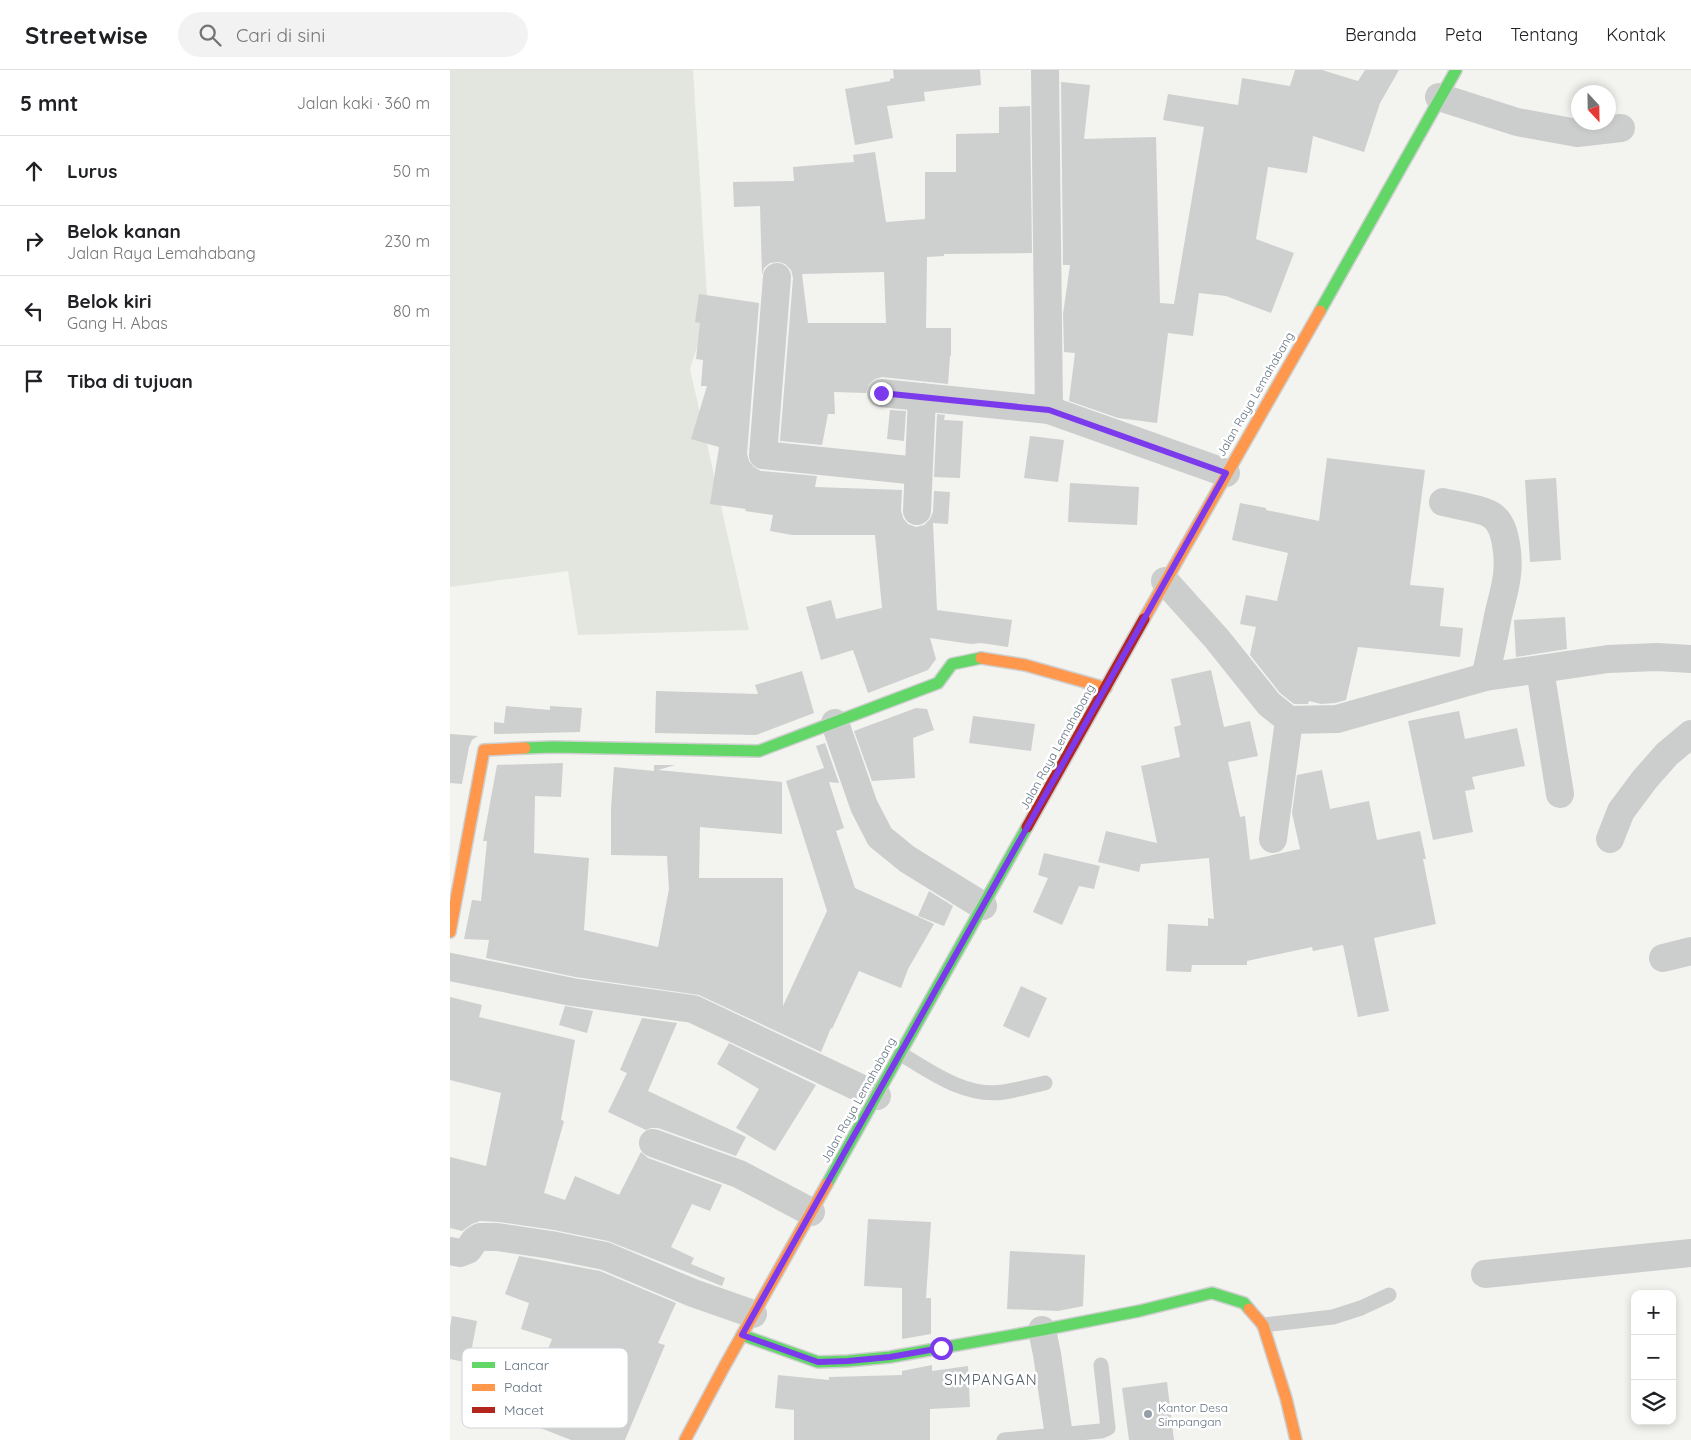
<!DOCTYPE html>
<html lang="id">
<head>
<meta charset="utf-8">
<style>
	body { margin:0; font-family:Quicksand,sans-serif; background:#f2f2f2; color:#202124 }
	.controls { position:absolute; right:15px; bottom:15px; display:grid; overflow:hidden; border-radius:10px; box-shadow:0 2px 8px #0003 }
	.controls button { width:45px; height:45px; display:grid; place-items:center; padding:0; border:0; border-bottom:1px solid #e0e0e0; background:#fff; color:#202124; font:25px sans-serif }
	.compass { position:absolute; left:1121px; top:15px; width:45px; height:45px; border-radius:50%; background:#fff; box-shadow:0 2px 8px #0003; rotate:158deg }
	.stop { position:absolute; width:15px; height:15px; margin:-11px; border:4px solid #7c3aed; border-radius:50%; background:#fff }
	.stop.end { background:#7c3aed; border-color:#fff; box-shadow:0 1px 5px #0008 }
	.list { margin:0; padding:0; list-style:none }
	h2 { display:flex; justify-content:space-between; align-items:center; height:65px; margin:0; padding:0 20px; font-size:21px }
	h2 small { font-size:16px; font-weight:400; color:#757577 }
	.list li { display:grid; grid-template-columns:32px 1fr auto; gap:15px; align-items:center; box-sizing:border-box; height:70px; padding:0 20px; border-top:1px solid #e0e0e0 }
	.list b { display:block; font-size:19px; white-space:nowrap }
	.list p { margin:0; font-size:16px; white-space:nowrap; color:#757577 }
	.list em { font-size:16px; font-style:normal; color:#757577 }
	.icon { flex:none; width:28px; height:28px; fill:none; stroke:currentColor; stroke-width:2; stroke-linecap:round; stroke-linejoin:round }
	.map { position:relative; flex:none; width:1241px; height:1370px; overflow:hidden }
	header { display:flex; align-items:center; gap:30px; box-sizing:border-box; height:70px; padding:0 25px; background:#fff; border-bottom:1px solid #e0e0e0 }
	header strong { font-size:24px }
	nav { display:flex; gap:28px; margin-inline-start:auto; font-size:18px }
	.search { width:350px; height:45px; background:#f2f2f2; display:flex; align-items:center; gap:12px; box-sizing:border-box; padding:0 18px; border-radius:28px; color:#757577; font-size:19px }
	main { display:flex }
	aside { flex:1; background:#fff }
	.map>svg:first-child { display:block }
</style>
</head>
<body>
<header>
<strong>Streetwise</strong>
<div class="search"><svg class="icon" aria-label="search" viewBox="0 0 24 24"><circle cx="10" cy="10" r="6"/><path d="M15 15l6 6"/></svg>Cari di sini</div>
<nav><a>Beranda</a><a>Peta</a><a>Tentang</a><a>Kontak</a></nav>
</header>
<main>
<aside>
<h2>5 mnt<small>Jalan kaki · 360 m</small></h2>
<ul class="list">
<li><svg class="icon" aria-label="ahead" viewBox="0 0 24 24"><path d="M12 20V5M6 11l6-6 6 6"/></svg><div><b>Lurus</b></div><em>50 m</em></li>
<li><svg class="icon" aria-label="right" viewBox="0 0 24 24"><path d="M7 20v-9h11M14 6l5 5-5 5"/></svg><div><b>Belok kanan</b><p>Jalan Raya Lemahabang</p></div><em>230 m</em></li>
<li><svg class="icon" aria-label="left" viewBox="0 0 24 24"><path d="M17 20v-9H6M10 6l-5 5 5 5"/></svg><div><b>Belok kiri</b><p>Gang H. Abas</p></div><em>80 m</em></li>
<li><svg class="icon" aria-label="arrive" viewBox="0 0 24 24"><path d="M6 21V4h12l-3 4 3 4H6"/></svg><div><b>Tiba di tujuan</b></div></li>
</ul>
</aside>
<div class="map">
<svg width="1241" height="1370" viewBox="0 0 1241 1370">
	<rect width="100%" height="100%" fill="#f3f3f0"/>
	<polygon fill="#e2e6de" points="0,0 243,0 258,243 240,299 299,560 128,565 118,501 0,517"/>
	<g fill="#cecfcf" fill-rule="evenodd">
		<polygon points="443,0 530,0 531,15 474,22 475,31 437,36 443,68 405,75 395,19 440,11 440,9 444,8"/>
		<polygon points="845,0 872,0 908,11 915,0 949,0 930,33 914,82 863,66 857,103 818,97 806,169 844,183 821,243 776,226 749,223 743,266 718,263 707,353 668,348 619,331 625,283 614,282 613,244 620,195 613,195 611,12 640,15 634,69 706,67 710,233 724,234 754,57 713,50 718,24 788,35 792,8 840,16"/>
		<path d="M 580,36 L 582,183 L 494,184 L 494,186 L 477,187 L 476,258 L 501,258 L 501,286 L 500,286 L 498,314 L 432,307 L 425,309 L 419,314 L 416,323 L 384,322 L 385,344 L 378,344 L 372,375 L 330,371 L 343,208 L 341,200 L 335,194 L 329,192 L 320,193 L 314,198 L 312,205 L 310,136 L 284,137 L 283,112 L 344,111 L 343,97 L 404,92 L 403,85 L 425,82 L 436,152 L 475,149 L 475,102 L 506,102 L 506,64 L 549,63 L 549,37 ZM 434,202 L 436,253 L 358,253 L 352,204 Z"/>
		<polygon points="249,224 309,233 297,384 299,391 304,397 311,401 367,406 365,417 452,420 451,440 453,448 458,454 466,457 474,455 480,449 483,442 484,421 500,422 498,454 483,453 487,540 562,550 558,577 531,573 521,574 480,568 486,589 478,600 418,623 403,580 371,590 356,537 381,530 386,549 432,538 425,465 342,465 320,461 323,445 295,441 296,439 260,434 269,377 241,369 257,316 251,316 253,290 246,289 250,253 245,252"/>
		<polygon points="440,340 456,341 454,371 437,369"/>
		<polygon points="487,344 495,345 494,350 513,351 510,408 484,407"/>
		<polygon points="580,366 614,370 608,412 574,408"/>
		<polygon points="877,388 975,400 960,515 994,518 990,556 1013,558 1010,587 908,577 896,630 885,633 871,634 859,631 858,634 844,634 830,623 800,585 806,557 790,554 796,525 827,531 838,483 782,470 790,433 816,438 816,440 869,451"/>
		<polygon points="1106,408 1111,490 1080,492 1075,410"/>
		<polygon points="620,413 689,417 687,455 618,452"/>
		<polygon points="1115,547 1117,579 1066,587 1064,550"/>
		<polygon points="761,600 774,657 800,651 808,686 778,692 790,747 795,746 800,790 850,779 842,743 847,705 872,700 880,739 919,731 927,770 970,761 976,789 973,789 986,854 924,868 939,941 908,947 893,875 863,881 862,877 797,891 797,895 742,895 741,902 716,901 718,854 758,856 758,848 764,849 759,788 691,794 689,802 648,792 656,761 707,773 691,696 730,687 724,657 731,655 721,609"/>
		<polygon points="352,601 364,643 306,665 205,663 206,621 308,624 305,615"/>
		<polygon points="56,636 100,640 100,636 132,638 130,662 44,664 44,652 54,653"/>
		<polygon points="466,638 477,639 484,660 463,668 465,708 422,711 404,661"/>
		<polygon points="1009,641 1015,669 1067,658 1075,696 1022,707 1025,719 1015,721 1023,762 983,770 958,651"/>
		<polygon points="523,646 585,654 581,681 519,673"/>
		<polygon points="0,664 28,666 22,670 19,677 12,714 0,713"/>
		<polygon points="375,673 389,713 379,712 394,758 386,761 405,818 484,854 458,899 451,918 409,901 382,959 381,958 371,982 249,925 125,907 36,888 39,870 14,869 22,830 31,831 37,771 33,771 47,695 113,693 111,727 85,726 84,783 139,788 134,860 208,877 219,819 217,786 161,785 161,738 164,697 204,701 204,695 225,695 208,700 332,712 332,764 250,757 249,808 333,808 333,936 377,841 336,711 374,698 366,676"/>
		<polygon points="594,783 650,796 644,819 629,816 612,855 583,842 598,808 588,805"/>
		<polygon points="479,821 503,836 494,856 468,846"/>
		<polygon points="571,916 597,928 579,968 553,956"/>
		<polygon points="0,927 32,935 29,947 125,970 111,1050 114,1051 94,1123 115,1130 125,1106 169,1125 191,1082 198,1088 272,1115 260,1141 242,1134 221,1177 244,1188 241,1194 275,1208 272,1216 158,1171 104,1160 49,1152 30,1151 22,1154 12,1161 0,1158 0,1087 36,1096 51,1023 0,1010"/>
		<polygon points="115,936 143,941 137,963 109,955"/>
		<polygon points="192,948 227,953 198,1021 296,1067 286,1086 208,1058 201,1058 196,1060 158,1042 177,1003 170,1000"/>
		<polygon points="279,973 366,1015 325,1081 286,1058 309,1019 267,994"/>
		<polygon points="418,1149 481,1152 476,1228 481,1228 481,1264 452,1269 452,1218 414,1216"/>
		<polygon points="560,1181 635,1185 633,1236 608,1241 557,1239"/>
		<polygon points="69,1186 150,1201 226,1233 208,1273 215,1275 175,1370 121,1370 70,1350 74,1341 44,1335 55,1304 86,1310 102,1269 71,1259 79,1233 55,1224"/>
		<polygon points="2,1246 27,1251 19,1293 0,1289 0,1257"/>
		<polygon points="482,1295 482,1301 518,1296 520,1337 480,1339 480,1370 344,1370 344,1340 325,1338 328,1305 379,1310 379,1307 452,1305 452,1301"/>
		<polygon points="717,1312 724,1370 679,1370 672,1318"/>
	</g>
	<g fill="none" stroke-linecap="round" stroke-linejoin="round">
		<defs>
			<g id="fast">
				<polyline points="870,241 1006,0"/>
				<polyline points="75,678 103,677 309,681 488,613 502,594 531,588"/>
				<polyline points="377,1114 577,757"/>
				<polyline points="292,1265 368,1292 398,1291 440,1287 592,1260 689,1241 762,1223 794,1233 799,1239"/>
			</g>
			<g id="slow">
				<polyline points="694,549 870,241"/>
				<polyline points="531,588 575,595 656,618"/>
				<polyline points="0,862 34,680 75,678"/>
				<polyline points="799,1239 813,1255 836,1328 846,1370"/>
				<polyline points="235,1370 274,1297 377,1114"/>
			</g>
			<polyline id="jam" points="577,757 694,549"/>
		</defs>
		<use href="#fast" stroke="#cecfcf" stroke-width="14"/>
		<use href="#slow" stroke="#cecfcf" stroke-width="14"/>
		<use href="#jam" stroke="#cecfcf" stroke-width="14"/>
		<g stroke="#cccdcd" stroke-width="15">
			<path d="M 451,984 C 481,1002 516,1028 554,1022 C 567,1020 581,1016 595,1013"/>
			<polyline points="813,1255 883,1247 911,1238 939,1225"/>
			<polyline points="554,1370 651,1361 658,1358 651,1295"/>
		</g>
		<g stroke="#cccdcd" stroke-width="28">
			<polyline points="595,0 599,340"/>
			<polyline points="989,27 1067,52 1127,63 1171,58"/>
			<polyline points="327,207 313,385 468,401"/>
			<polyline points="431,323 599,340 776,403"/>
			<path d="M 993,432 C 1005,435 1036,439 1044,447 C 1052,454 1054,464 1056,474 C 1061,503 1054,520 1048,546 C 1044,567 1040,587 1035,607"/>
			<polyline points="467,441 472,327"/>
			<polyline points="715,511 767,569 819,634 839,650 887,649 1035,607 1158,589 1207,587 1241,589"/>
			<polyline points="1090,600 1110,724"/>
			<polyline points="385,653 414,736 430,767 457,789 533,836"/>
			<polyline points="823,769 839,650"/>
			<polyline points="1160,769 1171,741 1195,709 1217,684 1241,664"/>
			<polyline points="1213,888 1241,881"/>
			<polyline points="0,897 122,922 243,939 427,1026"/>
			<polyline points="203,1073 289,1104 361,1142"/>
			<polyline points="0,1181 10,1183 18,1180 25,1170 30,1167 47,1167 101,1175 155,1186 243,1223 303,1244"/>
			<polyline points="1035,1204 1241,1183"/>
			<polyline points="592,1260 597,1284 609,1366"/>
		</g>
		<use href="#fast" stroke="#63d668" stroke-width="11"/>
		<use href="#slow" stroke="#ff974d" stroke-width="11"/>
		<use href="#jam" stroke="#b3261e" stroke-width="11"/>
	</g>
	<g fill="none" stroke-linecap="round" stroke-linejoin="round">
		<polyline stroke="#7c3aed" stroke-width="6" points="431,323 599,340 776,403 292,1265 368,1292 398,1291 440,1287 491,1278"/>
	</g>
	<circle fill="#959fa8" stroke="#fff" stroke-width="2" cx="698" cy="1344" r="5"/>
	<g text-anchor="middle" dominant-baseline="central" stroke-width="5" stroke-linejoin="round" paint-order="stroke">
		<g font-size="12" fill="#627281" stroke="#fff">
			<text transform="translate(805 324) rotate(-60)">Jalan Raya Lemahabang</text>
			<text transform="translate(607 677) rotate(-61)">Jalan Raya Lemahabang</text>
			<text transform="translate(408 1030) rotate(-61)">Jalan Raya Lemahabang</text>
		</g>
		<g font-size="12" fill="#627281" stroke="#fff" text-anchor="start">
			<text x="708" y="1337">Kantor Desa<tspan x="708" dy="14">Simpangan</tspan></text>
		</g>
		<g font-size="15" letter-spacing="1" fill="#505b66" stroke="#fff">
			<text x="541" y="1309">SIMPANGAN</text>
		</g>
	</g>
	<rect x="12" y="1278" width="166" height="80" rx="8" fill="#fff" stroke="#d0d5d9" stroke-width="1"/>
	<rect x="22" y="1292" width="23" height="6" fill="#63d668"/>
	<rect x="22" y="1314" width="23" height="7" fill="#ff974d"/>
	<rect x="22" y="1337" width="23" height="6" fill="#b3261e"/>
	<g font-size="14" fill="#627281">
		<text x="54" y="1300">Lancar</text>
		<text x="54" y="1322">Padat</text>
		<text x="54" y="1345">Macet</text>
	</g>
</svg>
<div class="controls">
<button>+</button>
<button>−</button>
<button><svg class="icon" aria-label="layers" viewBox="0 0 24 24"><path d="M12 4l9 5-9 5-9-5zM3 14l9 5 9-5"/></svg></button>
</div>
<svg class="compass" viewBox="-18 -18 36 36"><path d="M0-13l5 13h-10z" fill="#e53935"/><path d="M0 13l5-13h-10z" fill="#757577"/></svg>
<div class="stop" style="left:491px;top:1278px"></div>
<div class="stop end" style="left:431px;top:323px"></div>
</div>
</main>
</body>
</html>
